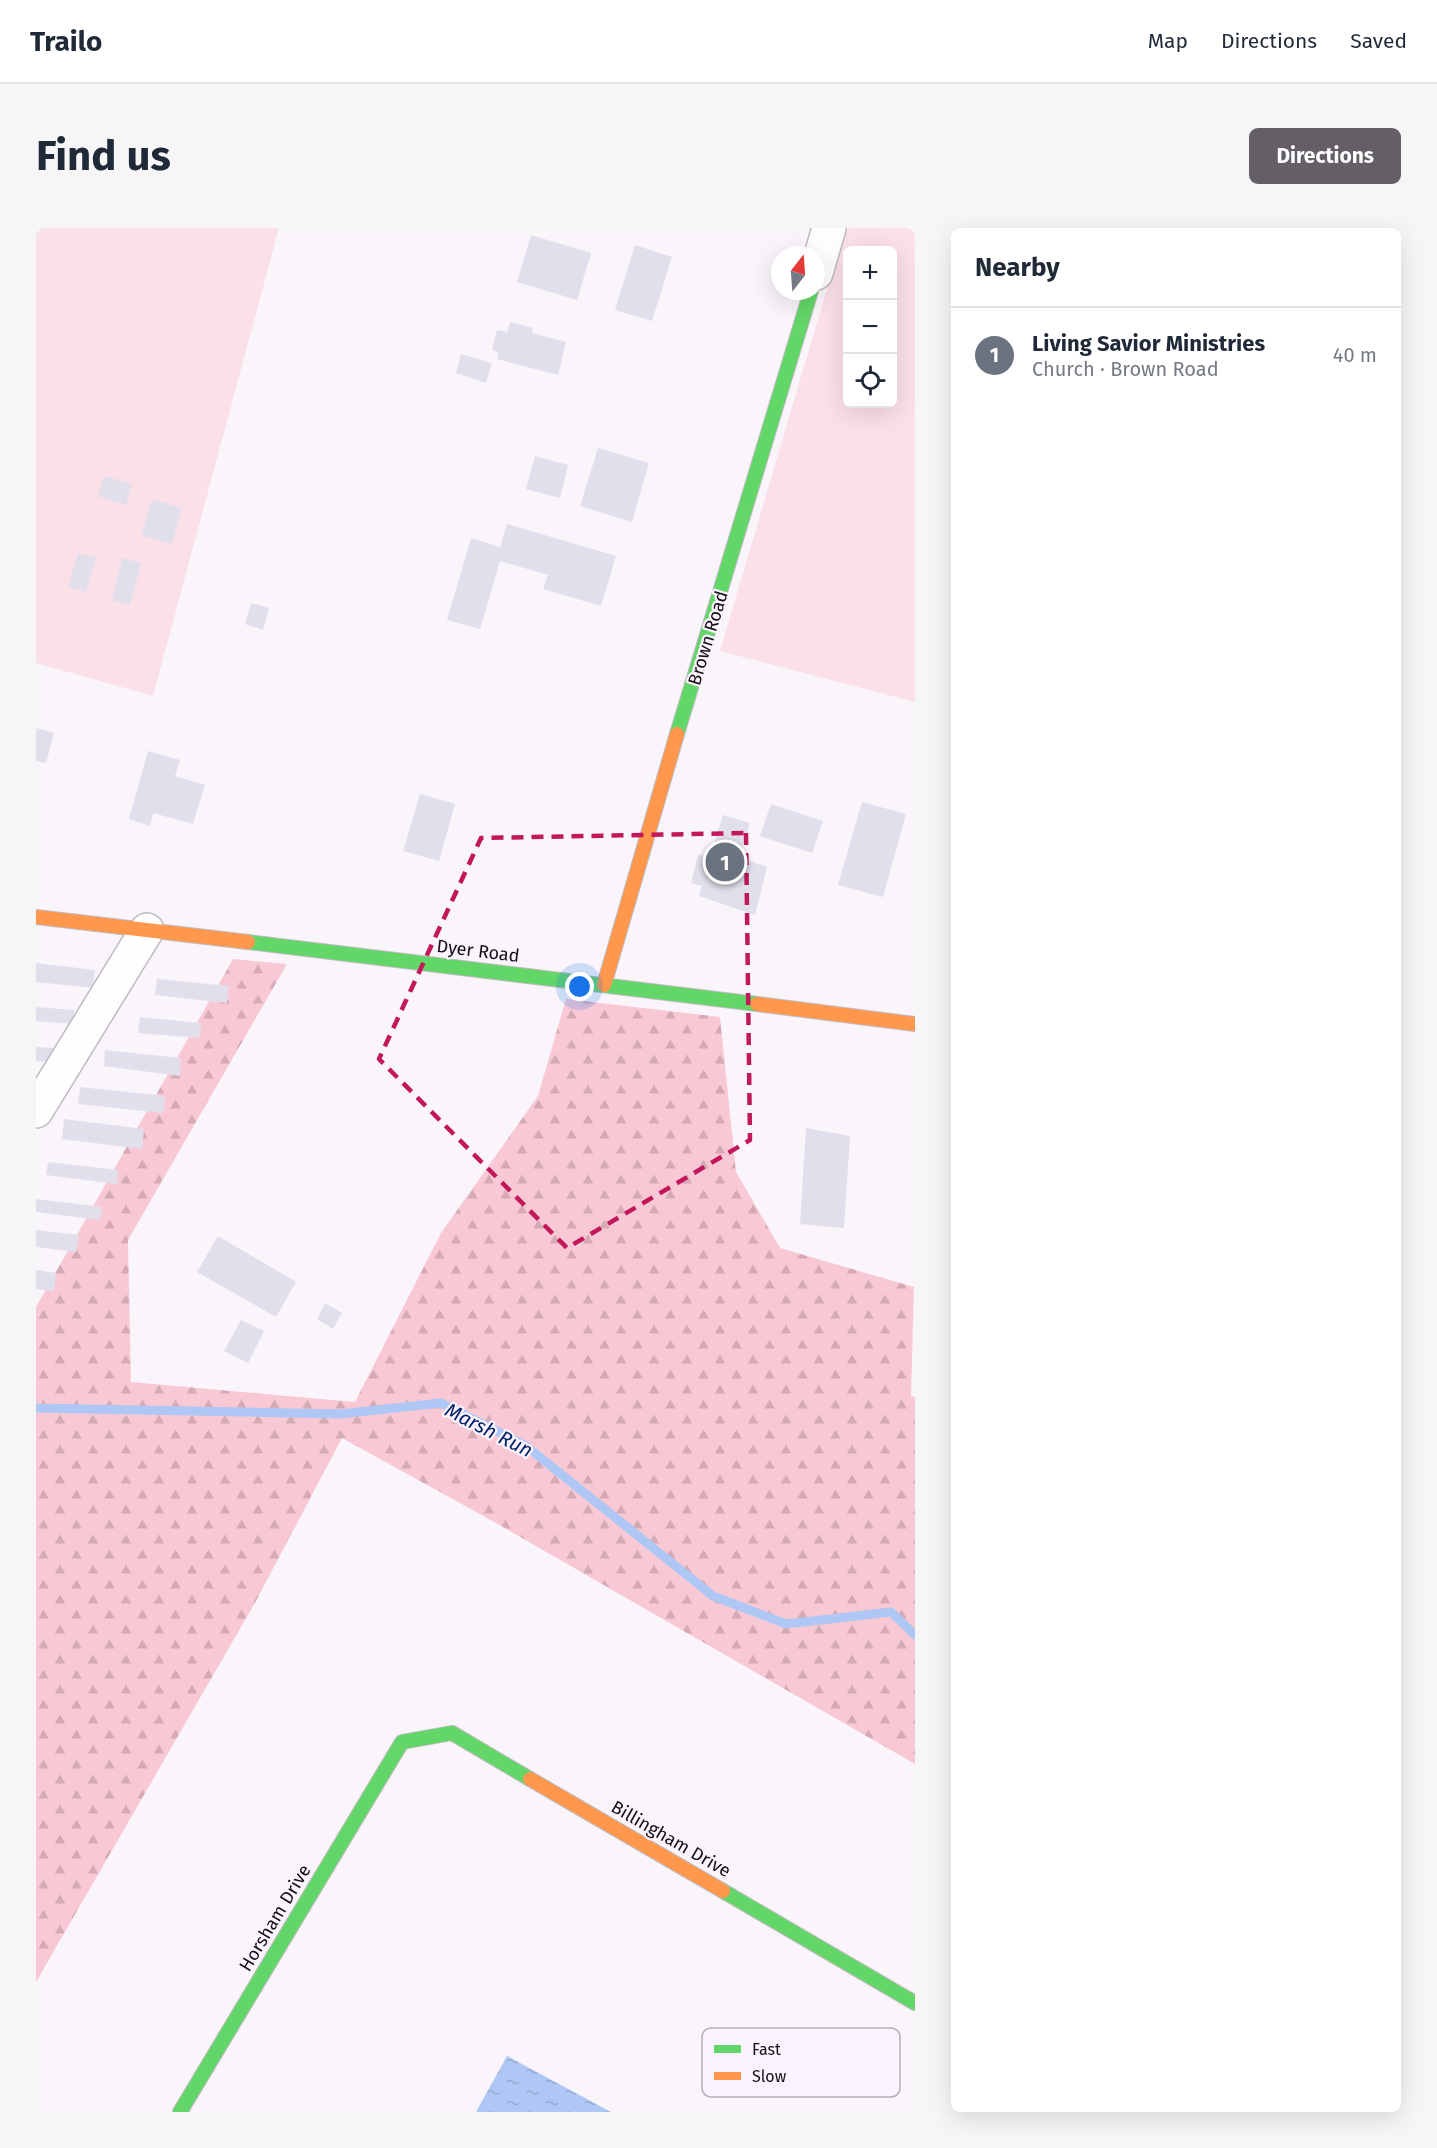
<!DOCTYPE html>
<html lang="en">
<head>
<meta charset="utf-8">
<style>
	body { margin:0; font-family:"Fira Sans",sans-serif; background:#f6f6f7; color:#1f2937 }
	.controls { position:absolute; right:18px; top:18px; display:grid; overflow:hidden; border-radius:9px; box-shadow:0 6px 24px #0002 }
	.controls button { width:54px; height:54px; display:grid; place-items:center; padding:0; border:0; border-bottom:2px solid #e0e1e3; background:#fff; color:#1f2937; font:30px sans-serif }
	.compass { position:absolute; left:735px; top:18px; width:54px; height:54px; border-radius:50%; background:#fff; box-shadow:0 6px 24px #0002; rotate:17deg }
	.you { position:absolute; left:544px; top:759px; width:21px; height:21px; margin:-15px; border:4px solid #fff; border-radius:50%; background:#1a73e8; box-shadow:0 0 0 9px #1a73e833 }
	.badge { display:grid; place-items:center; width:39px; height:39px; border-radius:50%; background:#645f67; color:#fff; font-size:20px; font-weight:700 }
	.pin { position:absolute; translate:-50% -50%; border:3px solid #fff; box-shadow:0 2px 6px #0006 }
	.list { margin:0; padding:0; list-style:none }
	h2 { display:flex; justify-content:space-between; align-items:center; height:78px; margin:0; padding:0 24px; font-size:26px }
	h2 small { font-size:20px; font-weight:400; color:#747a83 }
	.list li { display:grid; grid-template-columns:39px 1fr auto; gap:18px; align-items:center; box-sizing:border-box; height:96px; padding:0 24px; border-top:2px solid #e0e1e3 }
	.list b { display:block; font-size:22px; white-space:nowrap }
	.list p { margin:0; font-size:20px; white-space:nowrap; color:#747a83 }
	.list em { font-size:20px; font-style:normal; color:#747a83 }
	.icon { flex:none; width:33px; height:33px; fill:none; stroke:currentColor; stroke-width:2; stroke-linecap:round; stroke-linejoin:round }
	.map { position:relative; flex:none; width:879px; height:1884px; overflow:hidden; border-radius:9px }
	header { display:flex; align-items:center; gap:36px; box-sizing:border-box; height:84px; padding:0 30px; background:#fff; border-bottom:2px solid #e0e1e3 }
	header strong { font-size:28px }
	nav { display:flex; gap:33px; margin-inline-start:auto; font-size:21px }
	.intro { display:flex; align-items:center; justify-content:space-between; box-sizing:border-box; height:144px; padding:0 36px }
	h1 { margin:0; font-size:42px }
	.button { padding:15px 27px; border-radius:9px; background:#645f67; color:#fff; font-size:21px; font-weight:700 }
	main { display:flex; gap:36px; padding:0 36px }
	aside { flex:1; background:#fff; border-radius:9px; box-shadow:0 6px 24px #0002 }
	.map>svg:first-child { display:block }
</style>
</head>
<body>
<header>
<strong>Trailo</strong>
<nav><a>Map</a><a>Directions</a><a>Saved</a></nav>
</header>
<div class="intro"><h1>Find us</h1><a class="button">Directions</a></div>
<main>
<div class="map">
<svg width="879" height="1884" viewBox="0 0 879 1884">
	<defs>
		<pattern id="forest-firs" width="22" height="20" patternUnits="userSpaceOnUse" patternTransform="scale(1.5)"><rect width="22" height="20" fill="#f8c9d4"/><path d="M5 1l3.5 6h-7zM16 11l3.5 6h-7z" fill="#d4abb5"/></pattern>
		<pattern id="water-ripples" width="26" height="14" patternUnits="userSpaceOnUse" patternTransform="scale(1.5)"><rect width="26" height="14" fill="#aec7f4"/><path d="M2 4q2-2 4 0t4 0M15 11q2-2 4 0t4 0" fill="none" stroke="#95aad0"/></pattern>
	</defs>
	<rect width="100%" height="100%" fill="#f9f5fb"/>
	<g fill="#fbe0e7" fill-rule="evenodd">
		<polygon points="0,0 243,0 117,468 0,435"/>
		<path d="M 809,0 L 879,0 L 879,474 L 684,423 ZM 812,22 L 856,22 L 856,176 L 812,176 Z"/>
	</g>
	<polygon fill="url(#forest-firs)" points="197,731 251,736 92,1012 95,1154 319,1174 405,1005 502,868 530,771 684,789 700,944 744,1020 878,1059 875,1168 879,1169 879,1536 460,1295 306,1210 220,1373 0,1754 0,1079"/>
	<polygon fill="url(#water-ripples)" points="471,1828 575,1884 440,1884"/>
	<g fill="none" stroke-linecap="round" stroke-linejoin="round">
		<polyline stroke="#aec7f4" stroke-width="9" points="0,1180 304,1186 405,1175 490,1218 677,1368 750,1396 855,1384 879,1407"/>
	</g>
	<g fill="#e1dfec">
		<polygon points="495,7 555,25 541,72 481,54"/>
		<polygon points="599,17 636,29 616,93 579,82"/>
		<polygon points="474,94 497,100 496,105 530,114 522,147 461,131 462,124 456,122 461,102 471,104"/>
		<polygon points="425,126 456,135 450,155 420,145"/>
		<polygon points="562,220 613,235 596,294 544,278"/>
		<polygon points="499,228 532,237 524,270 490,261"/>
		<polygon points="68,248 96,256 90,277 62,268"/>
		<polygon points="116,271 146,280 136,316 105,308"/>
		<polygon points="471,296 580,328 565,378 507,361 512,347 464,333 444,401 411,392 435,310 464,319"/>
		<polygon points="42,325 60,330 50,364 32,359"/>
		<polygon points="86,330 105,335 94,377 76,372"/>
		<polygon points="215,375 233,380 227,402 209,396"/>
		<polygon points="0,500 18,505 10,535 0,533"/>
		<polygon points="112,523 144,532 139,548 169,557 157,596 117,585 114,598 93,591"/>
		<polygon points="384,566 419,576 403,633 367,623"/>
		<polygon points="826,574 870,586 847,669 802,657"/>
		<polygon points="735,576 787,593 776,625 724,608"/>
		<polygon points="687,587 714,595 703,629 731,639 719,687 663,668 666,658 655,655 662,627 674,629"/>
		<polygon points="0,735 59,742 57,760 0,754"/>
		<polygon points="121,751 193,758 191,775 119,767"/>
		<polygon points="0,779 38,782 37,796 0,793"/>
		<polygon points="104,789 165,795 164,810 102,805"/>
		<polygon points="0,819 17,820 16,834 0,833"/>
		<polygon points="69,822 145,830 144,848 68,838"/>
		<polygon points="44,859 129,868 127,885 42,876"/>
		<polygon points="28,891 108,901 106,921 26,911"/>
		<polygon points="770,900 814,908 808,1000 764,996"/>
		<polygon points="12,934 82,942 81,956 10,947"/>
		<polygon points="0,971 66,979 64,992 0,984"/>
		<polygon points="0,1002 43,1007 40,1024 0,1019"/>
		<polygon points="182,1008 260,1054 240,1089 161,1044"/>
		<polygon points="0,1042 20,1045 18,1063 0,1061"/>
		<polygon points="289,1075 306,1085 297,1101 281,1091"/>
		<polygon points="205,1092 228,1103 212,1135 188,1123"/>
	</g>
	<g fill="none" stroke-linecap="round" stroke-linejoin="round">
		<defs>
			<g id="street">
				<polyline points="780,45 793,0"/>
				<polyline points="0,883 111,702"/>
			</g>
			<g id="fast">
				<polyline points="641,506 775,63"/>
				<polyline points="212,714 721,776"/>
				<polyline points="687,1663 879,1775"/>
				<polyline points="144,1884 366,1514 416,1505 494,1551"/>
			</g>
			<g id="slow">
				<polyline points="0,689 212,714"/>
				<polyline points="568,757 641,506"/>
				<polyline points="721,776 879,796"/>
				<polyline points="494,1551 687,1663"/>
			</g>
		</defs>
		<use href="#street" stroke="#bfbac1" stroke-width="36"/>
		<use href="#fast" stroke="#bfbac1" stroke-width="16"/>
		<use href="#slow" stroke="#bfbac1" stroke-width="16"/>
		<use href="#street" stroke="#fefefe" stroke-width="33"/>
		<use href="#fast" stroke="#63d668" stroke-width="14"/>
		<use href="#slow" stroke="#ff974d" stroke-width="14"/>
	</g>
	<path fill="none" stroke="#c2185b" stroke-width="4.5" stroke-dasharray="12 8" stroke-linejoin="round" d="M 710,605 L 714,912 L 531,1020 L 343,831 L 445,610 Z"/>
	<g text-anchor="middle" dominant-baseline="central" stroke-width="4.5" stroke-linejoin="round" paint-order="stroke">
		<g font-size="18" fill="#140e17" stroke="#faf3fd">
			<text transform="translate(672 410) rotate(-73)">Brown Road</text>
			<text transform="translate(442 723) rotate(7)">Dyer Road</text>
			<text transform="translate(635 1611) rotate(30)">Billingham Drive</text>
			<text transform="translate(239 1690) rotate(-59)">Horsham Drive</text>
		</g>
		<g font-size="20" font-style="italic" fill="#002168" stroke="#faf3fd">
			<text transform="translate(453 1202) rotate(27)">Marsh Run</text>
		</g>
	</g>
	<rect x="666" y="1800" width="198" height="69" rx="9" fill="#faf3fd" stroke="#b5aeb8" stroke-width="1.5"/>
	<rect x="678" y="1817" width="27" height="8" fill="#63d668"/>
	<rect x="678" y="1844" width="27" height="8" fill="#ff974d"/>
	<g font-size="16" fill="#140e17">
		<text x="716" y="1827">Fast</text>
		<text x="716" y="1854">Slow</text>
	</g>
</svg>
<div class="controls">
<button>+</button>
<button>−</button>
<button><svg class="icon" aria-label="locate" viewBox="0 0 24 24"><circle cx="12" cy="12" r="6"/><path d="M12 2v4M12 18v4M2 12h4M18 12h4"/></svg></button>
</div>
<svg class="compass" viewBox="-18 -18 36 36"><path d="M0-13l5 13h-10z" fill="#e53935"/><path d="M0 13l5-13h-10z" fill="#747a83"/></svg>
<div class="you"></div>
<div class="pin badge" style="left:689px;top:634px;background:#6b7280">1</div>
</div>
<aside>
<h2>Nearby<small></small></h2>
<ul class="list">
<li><span class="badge" style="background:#6b7280">1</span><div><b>Living Savior Ministries</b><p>Church · Brown Road</p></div><em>40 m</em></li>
</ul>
</aside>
</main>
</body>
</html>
